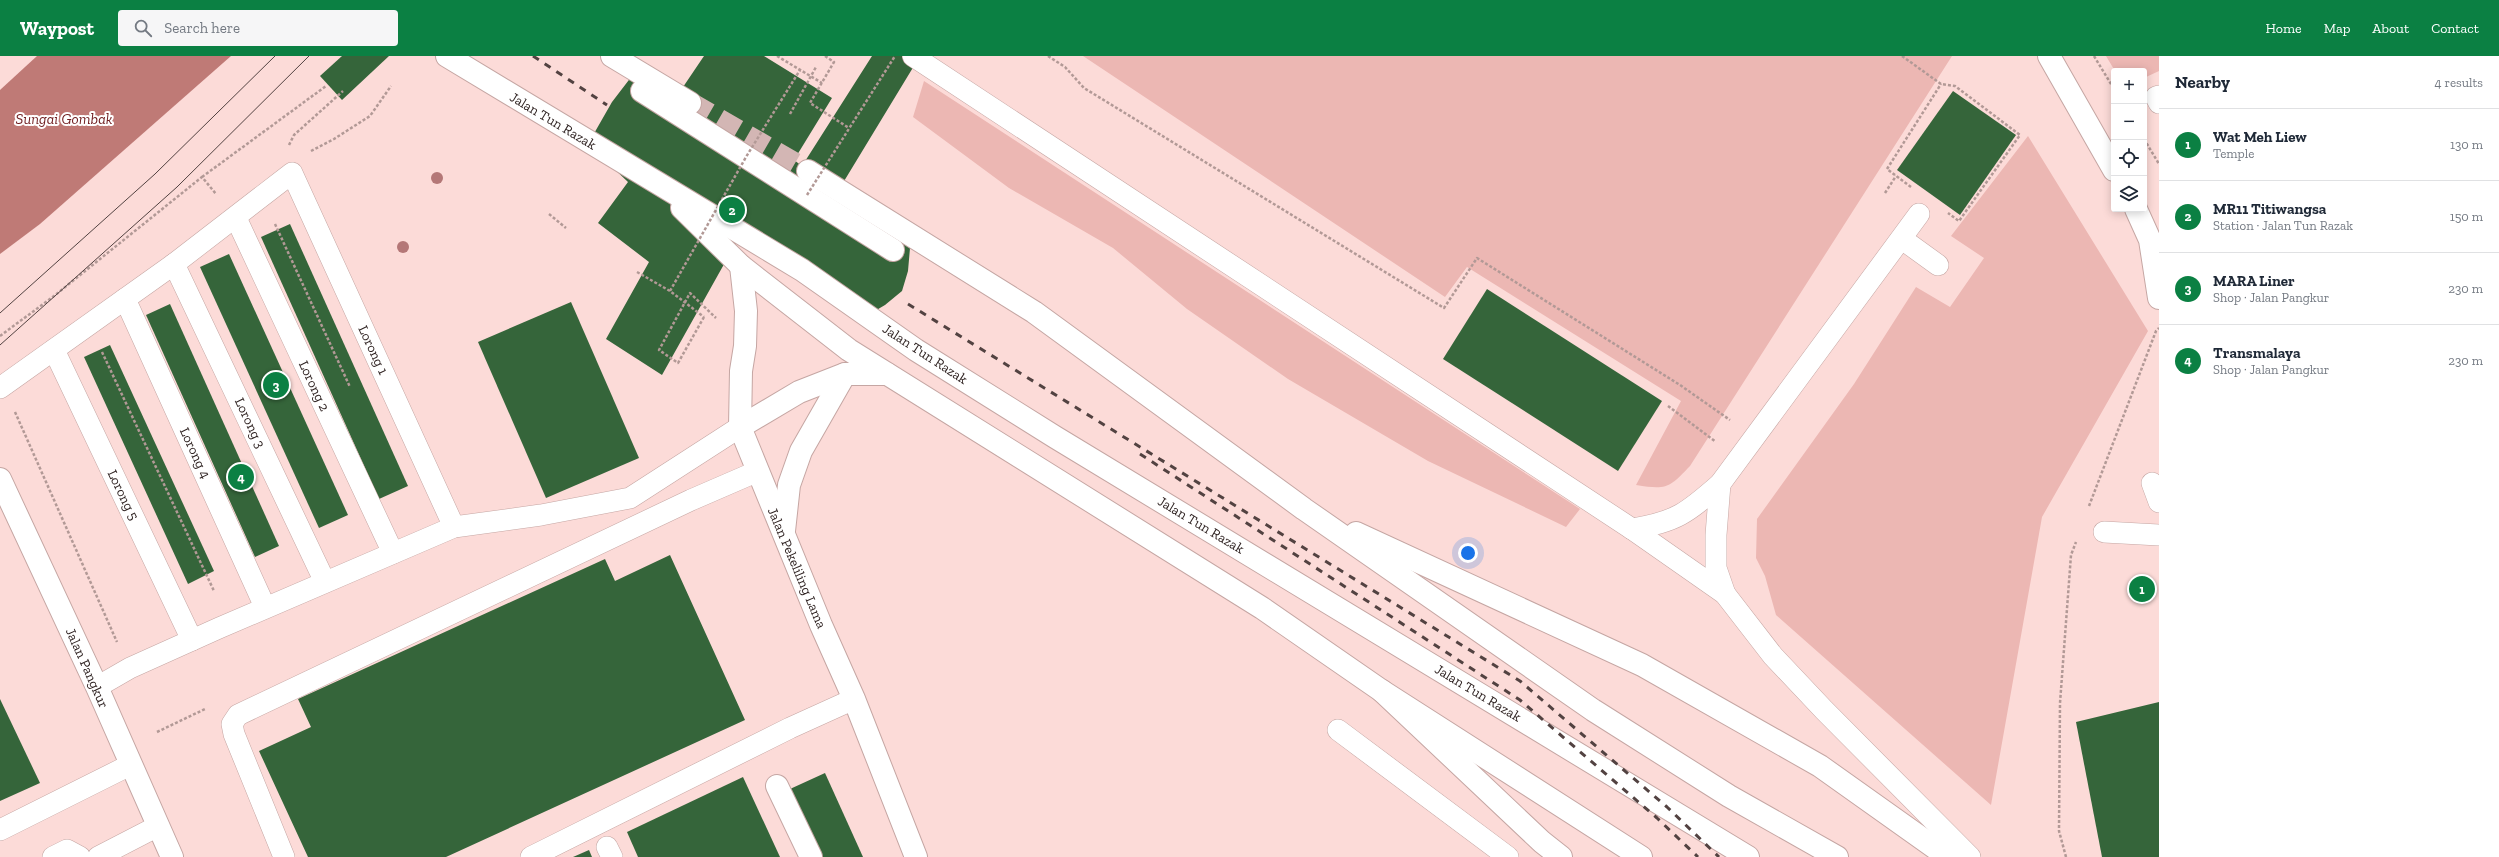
<!DOCTYPE html>
<html lang="en">
<head>
<meta charset="utf-8">
<style>
	body { margin:0; font-family:"Zilla Slab",serif; background:#f6f6f7; color:#1f2937 }
	.controls { position:absolute; right:12px; top:12px; display:grid; overflow:hidden; border-radius:4px; box-shadow:0 2px 10px #0003 }
	.controls button { width:36px; height:36px; display:grid; place-items:center; padding:0; border:0; border-bottom:1px solid #e0e1e3; background:#fff; color:#1f2937; font:20px sans-serif }
	.you { position:absolute; left:1468px; top:497px; width:14px; height:14px; margin:-10px; border:3px solid #fff; border-radius:50%; background:#1a73e8; box-shadow:0 0 0 6px #1a73e833 }
	.badge { display:grid; place-items:center; width:26px; height:26px; border-radius:50%; background:#0b8043; color:#fff; font-size:13px; font-weight:700 }
	.pin { position:absolute; translate:-50% -50%; border:2px solid #fff; box-shadow:0 1px 4px #0006 }
	.list { margin:0; padding:0; list-style:none }
	h2 { display:flex; justify-content:space-between; align-items:center; height:52px; margin:0; padding:0 16px; font-size:17px }
	h2 small { font-size:13px; font-weight:400; color:#747a83 }
	.list li { display:grid; grid-template-columns:26px 1fr auto; gap:12px; align-items:center; box-sizing:border-box; height:72px; padding:0 16px; border-top:1px solid #e0e1e3 }
	.list b { display:block; font-size:15px; white-space:nowrap }
	.list p { margin:0; font-size:13px; white-space:nowrap; color:#747a83 }
	.list em { font-size:13px; font-style:normal; color:#747a83 }
	.icon { flex:none; width:22px; height:22px; fill:none; stroke:currentColor; stroke-width:2; stroke-linecap:round; stroke-linejoin:round }
	.map { position:relative; flex:none; width:2159px; height:801px; overflow:hidden }
	header { display:flex; align-items:center; gap:24px; box-sizing:border-box; height:56px; padding:0 20px; background:#0b8043; color:#fff }
	header strong { font-size:19px }
	nav { display:flex; gap:22px; margin-inline-start:auto; font-size:14px }
	.search { width:280px; height:36px; background:#f6f6f7; display:flex; align-items:center; gap:10px; box-sizing:border-box; padding:0 14px; border-radius:4px; color:#747a83; font-size:15px }
	main { display:flex }
	aside { flex:1; background:#fff }
	.map>svg:first-child { display:block }
</style>
</head>
<body>
<header>
<strong>Waypost</strong>
<div class="search"><svg class="icon" aria-label="search" viewBox="0 0 24 24"><circle cx="10" cy="10" r="6"/><path d="M15 15l6 6"/></svg>Search here</div>
<nav><a>Home</a><a>Map</a><a>About</a><a>Contact</a></nav>
</header>
<main>
<div class="map">
<svg width="2159" height="801" viewBox="0 0 2159 801">
	<rect width="100%" height="100%" fill="#fcdbd8"/>
	<g fill="#ecb7b3">
		<path d="M 1083,0 L 1952,0 L 1690,410 C 1669,432 1667,434 1636,429 L 1681,345 L 1467,211 L 1445,241 Z"/>
		<polygon points="2106,0 2159,0 2159,15 2144,22 2144,15 2115,15"/>
		<polygon points="924,25 1580,453 1566,471 1428,405 1288,323 1187,253 1113,192 1009,132 913,61"/>
		<polygon points="2028,80 2148,275 2042,461 1991,749 1776,559 1765,520 1756,502 1757,463 1854,328 1916,231 1950,251 1984,202 1951,180"/>
	</g>
	<polygon fill="#bf7a76" points="37,0 231,0 40,168 0,198 0,34"/>
	<g fill="#35653a">
		<polygon points="342,0 389,0 342,44 320,20"/>
		<polygon points="704,0 764,0 832,42 794,104 802,110 872,0 920,0 835,140 910,192 908,215 902,235 885,249 868,259 737,185 662,319 606,283 649,206 598,167 628,126 588,88 612,46 635,16 681,34"/>
		<polygon points="1953,35 2016,79 1960,159 1897,114"/>
		<polygon points="290,168 408,430 379,443 261,181"/>
		<polygon points="229,198 348,459 319,472 200,211"/>
		<polygon points="1487,233 1662,345 1618,415 1443,303"/>
		<polygon points="571,246 639,402 546,442 478,286"/>
		<polygon points="170,248 279,490 255,501 146,259"/>
		<polygon points="110,289 214,515 188,528 84,301"/>
		<polygon points="670,499 745,664 446,801 308,801 259,695 311,671 298,643 605,503 615,525"/>
		<polygon points="0,643 40,727 0,745"/>
		<polygon points="2159,646 2159,801 2102,801 2076,666"/>
		<polygon points="825,717 863,801 821,801 790,733"/>
		<polygon points="743,721 780,801 638,801 627,776"/>
		<polygon points="589,794 592,801 573,801"/>
	</g>
	<g fill="none" stroke-linecap="round" stroke-linejoin="round">
		<polyline stroke="#d3b6b4" stroke-width="22" stroke-dasharray="22 11" stroke-linecap="butt" points="690,47 808,115"/>
		<defs>
			<g id="lane">
				<polyline points="913,0 1632,473 1725,538 1773,600 1824,654 1970,801"/>
				<polyline points="2159,40 2156,41 2159,47"/>
				<polyline points="236,162 393,497"/>
				<polyline points="1902,183 1938,209"/>
				<polyline points="174,208 325,526"/>
				<polyline points="125,243 265,551"/>
				<polyline points="54,294 192,584"/>
				<polyline points="0,332 174,208 292,117 454,471"/>
				<polyline points="2152,427 2159,446"/>
				<polyline points="1720,428 1716,479 1716,512 1725,538"/>
				<path d="M 1632,473 C 1676,466 1687,457 1720,428 L 1919,158"/>
				<polyline points="2104,476 2159,479"/>
				<polyline points="97,631 130,612 219,572 454,471 541,459 630,442 740,371"/>
				<polyline points="1338,674 1508,801"/>
				<polyline points="0,774 130,709"/>
				<polyline points="607,791 612,801"/>
				<polyline points="53,801 67,794 80,801"/>
				<polyline points="98,801 158,770"/>
				<polyline points="284,801 234,678 232,668 238,659 691,444 758,415"/>
				<polyline points="531,801 790,672 854,643"/>
			</g>
			<g id="street">
				<polyline points="2049,0 2114,114"/>
				<polyline points="642,35 893,194"/>
				<polyline points="2136,153 2150,184 2159,242"/>
				<polyline points="741,210 746,255 745,290 741,315 740,371 821,569 854,643 916,801"/>
				<polyline points="740,371 799,336 845,318 887,318"/>
				<polyline points="0,423 97,631 172,801"/>
				<polyline points="784,475 789,429 801,395 845,318"/>
				<polyline points="777,730 811,801"/>
			</g>
			<g id="primary">
				<polyline points="447,0 802,214 916,294 1055,381 1748,801"/>
				<polyline points="612,0 690,47"/>
				<polyline points="808,115 1034,256 1304,453 1593,654 1729,740 1837,801"/>
				<polyline points="682,152 741,210 849,294 1262,552 1382,635 1641,801"/>
				<polyline points="1356,477 1642,609 1820,710 1948,801"/>
			</g>
			<polyline id="highway" points="1382,635 1542,786 1561,801"/>
		</defs>
		<use href="#lane" stroke="#c5a6a3" stroke-width="22"/>
		<use href="#street" stroke="#c5a6a3" stroke-width="24"/>
		<use href="#primary" stroke="#c5a6a3" stroke-width="24"/>
		<use href="#highway" stroke="#c5a6a3" stroke-width="24"/>
		<g stroke="#b29996" stroke-width="2.5" stroke-dasharray="3 2" stroke-linecap="butt">
			<polyline points="825,0 834,6 810,47 849,72"/>
			<polyline points="1048,0 1065,11 1084,32 1444,252 1477,202 1680,329 1730,364"/>
			<polyline points="1902,0 1941,28 1955,30 2020,79 1959,165 1948,157"/>
			<polyline points="2094,0 2114,33"/>
			<polyline points="790,58 816,11"/>
			<polyline points="2144,83 2159,108"/>
			<polyline points="289,89 294,79 343,35"/>
			<polyline points="311,95 334,83 370,60 391,30"/>
			<polyline points="202,121 326,30"/>
			<polyline points="1911,131 1887,113 1941,28"/>
			<polyline points="1885,137 1896,120"/>
			<polyline points="549,158 566,172"/>
			<polyline points="275,168 350,331"/>
			<polyline points="704,261 678,307 659,294 690,237 716,262"/>
			<polyline points="0,280 54,240 202,121 216,138"/>
			<polyline points="102,296 214,535"/>
			<polyline points="1668,350 1716,386"/>
			<polyline points="15,356 117,586"/>
			<polyline points="2089,450 2156,275 2159,272"/>
			<polyline points="157,676 205,653"/>
			<polyline points="2066,801 2059,775 2060,647 2071,499 2076,486"/>
		</g>
		<use href="#lane" stroke="#fff" stroke-width="21"/>
		<use href="#street" stroke="#fff" stroke-width="22"/>
		<use href="#primary" stroke="#fff" stroke-width="22"/>
		<use href="#highway" stroke="#fff" stroke-width="22"/>
		<g stroke="#524241" stroke-width="1">
			<polyline points="0,257 155,118 275,0"/>
			<polyline points="0,289 177,131 309,0"/>
		</g>
		<g stroke="#524241" stroke-width="3" stroke-dasharray="7 7" stroke-linecap="butt">
			<polyline points="533,0 607,49"/>
			<polyline points="908,248 1520,625 1667,751 1719,801"/>
			<polyline points="1140,398 1520,644 1657,762 1698,801"/>
		</g>
		<g stroke="#b29996" stroke-width="2.5" stroke-dasharray="3 2" stroke-linecap="butt">
			<polyline points="777,0 822,27"/>
			<polyline points="807,139 895,0"/>
			<polyline points="637,216 670,235 704,261"/>
			<polyline points="670,235 746,101 800,14"/>
		</g>
	</g>
	<g fill="#b47777">
		<circle cx="437" cy="122" r="6"/>
		<circle cx="403" cy="191" r="6"/>
	</g>
	<g text-anchor="middle" dominant-baseline="central" stroke-width="4" stroke-linejoin="round" paint-order="stroke">
		<g font-size="14" fill="#2f2322" stroke="#fff">
			<text transform="translate(553 65) rotate(31)">Jalan Tun Razak</text>
			<text transform="translate(373 294) rotate(65)">Lorong 1</text>
			<text transform="translate(925 298) rotate(33)">Jalan Tun Razak</text>
			<text transform="translate(314 330) rotate(65)">Lorong 2</text>
			<text transform="translate(250 367) rotate(65)">Lorong 3</text>
			<text transform="translate(195 397) rotate(65)">Lorong 4</text>
			<text transform="translate(123 439) rotate(64)">Lorong 5</text>
			<text transform="translate(1201 469) rotate(31)">Jalan Tun Razak</text>
			<text transform="translate(797 512) rotate(67)">Jalan Pekeliling Lama</text>
			<text transform="translate(87 612) rotate(66)">Jalan Pangkur</text>
			<text transform="translate(1478 637) rotate(31)">Jalan Tun Razak</text>
		</g>
		<g font-size="15" font-style="italic" fill="#6f1c1e" stroke="#fff">
			<text x="64" y="63">Sungai Gombak</text>
		</g>
	</g>
</svg>
<div class="controls">
<button>+</button>
<button>−</button>
<button><svg class="icon" aria-label="locate" viewBox="0 0 24 24"><circle cx="12" cy="12" r="6"/><path d="M12 2v4M12 18v4M2 12h4M18 12h4"/></svg></button>
<button><svg class="icon" aria-label="layers" viewBox="0 0 24 24"><path d="M12 4l9 5-9 5-9-5zM3 14l9 5 9-5"/></svg></button>
</div>
<div class="you"></div>
<div class="pin badge" style="left:2142px;top:533px">1</div>
<div class="pin badge" style="left:732px;top:154px">2</div>
<div class="pin badge" style="left:276px;top:329px">3</div>
<div class="pin badge" style="left:241px;top:421px">4</div>
</div>
<aside>
<h2>Nearby<small>4 results</small></h2>
<ul class="list">
<li><span class="badge">1</span><div><b>Wat Meh Liew</b><p>Temple</p></div><em>130 m</em></li>
<li><span class="badge">2</span><div><b>MR11 Titiwangsa</b><p>Station · Jalan Tun Razak</p></div><em>150 m</em></li>
<li><span class="badge">3</span><div><b>MARA Liner</b><p>Shop · Jalan Pangkur</p></div><em>230 m</em></li>
<li><span class="badge">4</span><div><b>Transmalaya</b><p>Shop · Jalan Pangkur</p></div><em>230 m</em></li>
</ul>
</aside>
</main>
</body>
</html>
